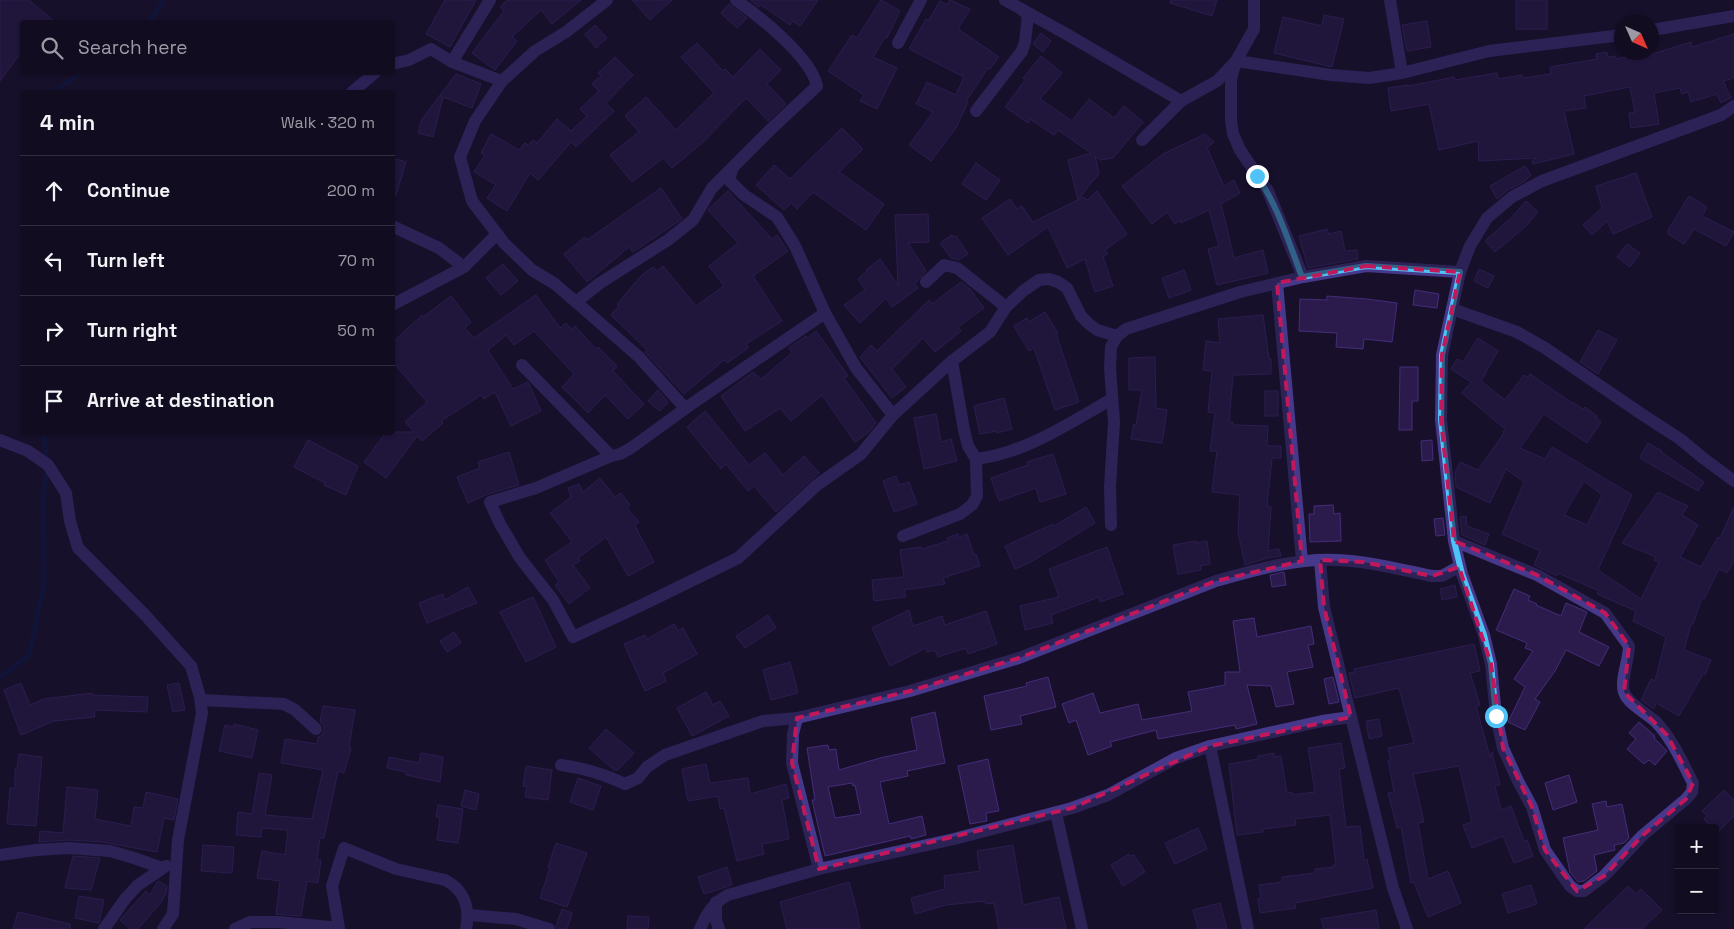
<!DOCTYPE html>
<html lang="en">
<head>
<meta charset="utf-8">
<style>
	body { margin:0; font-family:"Space Grotesk",sans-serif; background:#1b1529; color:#f1f3f6 }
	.controls { position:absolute; right:15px; bottom:15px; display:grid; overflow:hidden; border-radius:5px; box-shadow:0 1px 4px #0004 }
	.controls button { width:45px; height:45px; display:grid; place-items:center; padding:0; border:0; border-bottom:1px solid #312c3e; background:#120c20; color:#f1f3f6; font:25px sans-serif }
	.compass { position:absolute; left:1614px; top:15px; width:45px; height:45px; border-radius:50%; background:#120c20; box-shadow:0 1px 4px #0004; rotate:135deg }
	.stop { position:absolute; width:15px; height:15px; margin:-11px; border:4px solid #4fc3f7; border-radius:50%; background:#fff }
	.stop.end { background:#4fc3f7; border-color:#fff; box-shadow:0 1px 5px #0008 }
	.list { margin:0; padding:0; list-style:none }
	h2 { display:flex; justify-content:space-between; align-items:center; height:65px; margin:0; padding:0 20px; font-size:21px }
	h2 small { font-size:16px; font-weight:400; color:#9c9ba5 }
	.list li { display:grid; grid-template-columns:32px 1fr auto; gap:15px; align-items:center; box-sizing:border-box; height:70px; padding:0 20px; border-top:1px solid #312c3e }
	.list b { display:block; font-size:19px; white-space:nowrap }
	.list em { font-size:16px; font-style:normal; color:#9c9ba5 }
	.icon { flex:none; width:28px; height:28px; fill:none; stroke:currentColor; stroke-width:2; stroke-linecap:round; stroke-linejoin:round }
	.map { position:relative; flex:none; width:1734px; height:929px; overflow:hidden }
	.search { position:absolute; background:#120c20; box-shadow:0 1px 4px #0004; left:20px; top:20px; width:375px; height:55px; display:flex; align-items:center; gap:12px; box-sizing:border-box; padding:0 18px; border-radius:5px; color:#9c9ba5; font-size:19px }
	.panel { position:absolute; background:#120c20; box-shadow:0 1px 4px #0004; left:20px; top:90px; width:375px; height:345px; border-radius:5px }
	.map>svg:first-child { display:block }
</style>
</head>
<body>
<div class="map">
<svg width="1734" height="929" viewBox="0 0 1734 929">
	<rect width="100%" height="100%" fill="#18102b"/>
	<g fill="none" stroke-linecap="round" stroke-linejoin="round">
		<g stroke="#09194b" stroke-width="4.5">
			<polyline points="149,22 164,0"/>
			<polyline points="53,92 82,72"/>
			<polyline points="44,432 47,461"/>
			<polyline points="0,677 29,655 44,584 43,496 47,469"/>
		</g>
	</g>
	<g fill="#2b1b4d" stroke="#442c79" fill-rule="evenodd">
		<polygon points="0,0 29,0 55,22 22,22 22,51 0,81"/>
		<polygon points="445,0 476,0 450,47 426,34"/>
		<polygon points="507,0 581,0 552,24 541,10 512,37 517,41 495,70 472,53 504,11 500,7"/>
		<polygon points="632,0 672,0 650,20"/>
		<polygon points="750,0 818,0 800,26 793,21 790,25 761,5 759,7"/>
		<polygon points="881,0 900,11 887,38 885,37 873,57 897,68 877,109 860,101 864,95 828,71 852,35 857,38"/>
		<polygon points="950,0 970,9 958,29 999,57 990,69 988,68 966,101 968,102 956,128 931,161 909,145 933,112 916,104 927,82 956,95 964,77 909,49 926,19 929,20 940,1 947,5"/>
		<polygon points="1171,0 1217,0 1212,16 1170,3"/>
		<rect x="1516" y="0" width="31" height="29"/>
		<polygon points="729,4 747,18 737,28 721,13"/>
		<polygon points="1324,15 1344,19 1332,67 1274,53 1283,17 1322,26"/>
		<polygon points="1427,21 1431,47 1407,51 1402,25"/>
		<polygon points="595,25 607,38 596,48 585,34"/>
		<polygon points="1041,33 1051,41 1043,52 1033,44"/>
		<polygon points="1734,34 1734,78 1723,81 1731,98 1721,103 1717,94 1691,102 1688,92 1682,94 1680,88 1654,93 1659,124 1631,128 1629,113 1635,112 1630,87 1584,96 1586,108 1564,111 1574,154 1533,164 1532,161 1536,158 1479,161 1478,141 1439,150 1429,104 1391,111 1388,88 1409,85 1409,86 1454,77 1455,80 1497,73 1498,79 1522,75 1523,78 1551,74 1550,67 1597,59 1596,54 1607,52 1608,57 1615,56 1615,59 1648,53 1649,55 1691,42 1692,47"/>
		<polygon points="697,43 723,71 725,69 733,77 760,49 781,70 767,84 786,104 768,121 746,98 702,143 672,168 663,158 632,182 610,155 639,132 625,116 646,97 676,130 714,93 681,57"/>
		<polygon points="1041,56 1062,73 1040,99 1072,121 1089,99 1114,118 1124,106 1143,122 1113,158 1100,160 1095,156 1099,174 1093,181 1090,182 1091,183 1078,200 1068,160 1091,153 1058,130 1054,135 1030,119 1028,123 1005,107 1025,80 1023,78"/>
		<polygon points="615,57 633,75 606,103 614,111 576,147 571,142 538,180 530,173 507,211 487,198 496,185 474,172 485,155 481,153 491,134 519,150 525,143 528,145 533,140 537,143 557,119 571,131 587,116 580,109 599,91 592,84 601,76 598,73"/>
		<polygon points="456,74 481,84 472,108 443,97 433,137 418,133 422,119"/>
		<polygon points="842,128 863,149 839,172 884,204 866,230 813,192 797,209 791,203 784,210 756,185 774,165 790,179"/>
		<polygon points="1205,134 1214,142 1207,148 1224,186 1234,180 1240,193 1221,204 1234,258 1263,250 1268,273 1217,285 1208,249 1219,246 1209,210 1181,223 1180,220 1175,224 1167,212 1152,224 1122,186 1163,154"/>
		<polygon points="392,158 406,162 396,195 392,195"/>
		<polygon points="976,163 1000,180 986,200 962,184"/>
		<polygon points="1525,166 1531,175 1524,182 1508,190 1497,199 1490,186"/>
		<polygon points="1636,173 1652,217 1613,234 1607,221 1592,235 1583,225 1602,208 1596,186"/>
		<polygon points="661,188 682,219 633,252 629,247 587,282 564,254 585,237 587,240"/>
		<polygon points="728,191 772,239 777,235 788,251 753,276 782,321 746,344 748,348 727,363 724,360 684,394 645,352 647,350 611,315 619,306 617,304 641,276 653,267 657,271 663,266 696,306 724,286 709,266 738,243 708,210"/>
		<polygon points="1097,191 1127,234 1105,250 1108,254 1103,257 1113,286 1095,292 1085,259 1067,268 1048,227 1008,255 982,218 1010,199 1017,209 1022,206 1033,222 1084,197 1087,200"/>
		<polygon points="1689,196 1707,207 1702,216 1734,232 1726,246 1694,229 1684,244 1668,234 1668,230"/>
		<polygon points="1526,201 1538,212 1525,227 1495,252 1485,241 1511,218"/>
		<polygon points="928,214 929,242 908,243 926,271 918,281 914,283 918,288 892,307 886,298 860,323 844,305 865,290 858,279 867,271 866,270 880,259 898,285 895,215"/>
		<polygon points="1327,229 1329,234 1341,231 1345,251 1357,250 1358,259 1308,268 1299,236"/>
		<polygon points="952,235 954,237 956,236 968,254 959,260 951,258 940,243"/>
		<polygon points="1627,244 1640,253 1630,267 1617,257"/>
		<polygon points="503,264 518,281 501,295 486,278"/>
		<polygon points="1479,269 1494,276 1488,288 1474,281"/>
		<polygon points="1184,270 1191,290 1169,298 1162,278"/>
		<polygon points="961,282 970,289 984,308 958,327 961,331 935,352 923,338 892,369 906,387 892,398 860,357 871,345 877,351 929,300 932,304"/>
		<polygon points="1415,290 1439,294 1437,308 1413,305"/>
		<polygon points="536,295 560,328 566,323 572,329 575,326 596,349 598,347 617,366 613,371 644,404 628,419 605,395 588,413 562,387 574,374 534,331 514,345 506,335 488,350 513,389 528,382 541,411 511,426 495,392 484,399 481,395 441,421 443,423 422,441 417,436 386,478 364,462 386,432 414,432 405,422 427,402 392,361 392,343 422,315 423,317 451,296 471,322 465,328 474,338"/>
		<polygon points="1327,296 1367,299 1397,303 1392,342 1364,339 1363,349 1336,347 1337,333 1299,331 1300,299 1327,300"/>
		<polygon points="1045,312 1058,333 1056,334 1079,402 1055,410 1034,348 1029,351 1014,326 1027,318 1029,322"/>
		<polygon points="1263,315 1269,359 1271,359 1271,374 1233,375 1229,422 1233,422 1233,425 1268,426 1267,446 1281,446 1281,458 1272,458 1267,506 1271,507 1268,551 1279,549 1281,556 1267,558 1245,565 1238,532 1240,495 1212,492 1217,451 1210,451 1215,413 1208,412 1212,371 1203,370 1206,341 1220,343 1218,319"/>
		<polygon points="1598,330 1617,340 1598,374 1580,362"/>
		<polygon points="816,331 848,376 844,378 876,423 868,433 855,442 822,395 791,421 780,408 745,431 721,396 753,372 761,379 792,353 789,348 806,336 807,338"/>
		<path d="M 1478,338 L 1498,351 L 1481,381 L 1505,400 L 1524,375 L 1528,377 L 1530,374 L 1572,403 L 1573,402 L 1583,409 L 1585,407 L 1597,416 L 1596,418 L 1601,422 L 1587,443 L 1544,414 L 1520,448 L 1545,459 L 1552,447 L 1632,495 L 1598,570 L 1641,599 L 1659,562 L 1654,560 L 1656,557 L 1622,543 L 1658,492 L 1688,506 L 1682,515 L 1698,525 L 1680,557 L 1701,567 L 1718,537 L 1720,538 L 1734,507 L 1734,561 L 1727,573 L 1719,569 L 1704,599 L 1702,598 L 1693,624 L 1691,624 L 1684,650 L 1711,660 L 1705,675 L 1703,674 L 1679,716 L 1656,703 L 1654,709 L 1641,700 L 1651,679 L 1655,681 L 1666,637 L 1633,621 L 1636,611 L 1597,594 L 1599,591 L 1558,573 L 1557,576 L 1534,565 L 1540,551 L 1502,534 L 1524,482 L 1506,469 L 1490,503 L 1456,487 L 1455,473 L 1460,462 L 1478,470 L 1504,433 L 1503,432 L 1505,429 L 1462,393 L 1471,382 L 1451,369 L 1457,359 L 1463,362 ZM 1584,481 L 1602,495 L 1587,525 L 1564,515 Z"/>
		<polygon points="1155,357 1156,408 1167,410 1162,443 1131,439 1134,424 1136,425 1142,390 1129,390 1129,358"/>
		<polygon points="1400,367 1418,367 1418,401 1412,401 1412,430 1399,430"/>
		<polygon points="658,390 668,402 660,411 648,401"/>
		<rect x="1265" y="391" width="13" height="25"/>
		<polygon points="1004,398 1012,429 997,433 997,431 980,434 974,406"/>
		<polygon points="705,411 749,465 765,453 783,475 804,456 819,473 776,512 754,486 748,491 726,464 721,469 687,427"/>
		<polygon points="936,414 941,442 951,439 957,461 924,469 914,418"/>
		<polygon points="308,440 358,466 346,495 324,485 325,483 294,467"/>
		<polygon points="1432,440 1433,460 1422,461 1421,441"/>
		<polygon points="1648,443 1662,451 1661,452 1704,482 1698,491 1641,459 1641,455"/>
		<polygon points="509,452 519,485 488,494 468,503 457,477 480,468 478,462"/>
		<polygon points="1053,454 1066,494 1040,502 1036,488 999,501 991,478 1028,465 1027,462"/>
		<polygon points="896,476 899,485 909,482 917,504 894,512 883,481"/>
		<polygon points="600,478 615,497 621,493 630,505 627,508 639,522 635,526 654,562 628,576 606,537 578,558 580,561 573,565 590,588 569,604 555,585 559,582 545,560 572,542 550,513 571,497 568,488 579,484 583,492"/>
		<polygon points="1333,505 1334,514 1340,513 1341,541 1310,542 1309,514 1314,514 1314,506"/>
		<polygon points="1086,507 1095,523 1029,563 1015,569 1005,546 1053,524 1054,526"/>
		<polygon points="1466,516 1467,526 1489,534 1485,545 1462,535 1460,517"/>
		<polygon points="1443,518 1445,535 1436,536 1434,519"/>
		<polygon points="958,534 959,537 967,534 974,555 976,554 980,566 943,578 945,584 904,590 906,597 874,601 872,580 904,577 900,550 921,547 922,549 948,541 947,538"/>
		<polygon points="1196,541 1196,543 1207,541 1210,564 1200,566 1201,570 1178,574 1173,545"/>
		<polygon points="1107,547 1123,594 1100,602 1099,597 1051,615 1053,623 1025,630 1020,606 1059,597 1049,569"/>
		<polygon points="1284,572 1286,585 1272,587 1270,575"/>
		<polygon points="1455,585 1457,597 1442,600 1440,589"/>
		<polygon points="468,587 477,603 427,623 419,603 443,594 445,600"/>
		<polygon points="1514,589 1530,596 1528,600 1537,604 1536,605 1561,616 1566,603 1587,612 1579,632 1609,647 1599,666 1566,650 1555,671 1535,699 1540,702 1525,730 1508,722 1525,687 1514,679 1533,651 1525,648 1527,643 1496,630"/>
		<polygon points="533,597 556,647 526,662 500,612"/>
		<polygon points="909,610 913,626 942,616 945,625 986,611 997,644 968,654 966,648 938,657 935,650 927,652 926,648 890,666 872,628"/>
		<polygon points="768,615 776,628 745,648 736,636"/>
		<polygon points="1254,618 1257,637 1311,626 1314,644 1308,645 1313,667 1287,672 1294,704 1276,707 1271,686 1247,685 1257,724 1236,729 1235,725 1158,739 1156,730 1110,742 1112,746 1088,755 1076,720 1069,723 1062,704 1093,693 1100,713 1138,704 1142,720 1192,711 1188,692 1225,685 1225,672 1240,672 1233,621"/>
		<polygon points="674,624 678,631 683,628 697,654 663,673 666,681 645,691 624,644 645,635 647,639"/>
		<polygon points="454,632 461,643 447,652 440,641"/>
		<polygon points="1474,644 1480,671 1470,673 1480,705 1476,706 1490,757 1492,752 1500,785 1495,786 1501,810 1511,806 1524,841 1527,840 1533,856 1514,863 1503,836 1472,848 1463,825 1472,822 1459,766 1413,774 1424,822 1418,823 1428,879 1448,871 1461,903 1428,917 1414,882 1411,883 1401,827 1397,828 1388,793 1394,792 1388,760 1391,760 1388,748 1414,743 1399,688 1355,698 1349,673 1355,672 1354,669"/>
		<polygon points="790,662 798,693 771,700 763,670"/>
		<polygon points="1048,677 1056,707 1020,716 1022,724 991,730 984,696 1027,686 1026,683"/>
		<polygon points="1333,677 1339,702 1329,704 1324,679"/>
		<polygon points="21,683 30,705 44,699 92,693 92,695 148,697 147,712 94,710 95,717 54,721 21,735 4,690"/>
		<polygon points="179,683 185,710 173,712 167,685"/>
		<polygon points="706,692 713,705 720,701 729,716 692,736 677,708"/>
		<polygon points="323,706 355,710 349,747 351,748 344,773 338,771 324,838 320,838 317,860 321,860 318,883 307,881 301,916 276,914 280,881 257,878 262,851 285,855 288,830 262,828 261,837 236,835 238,812 252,814 259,773 272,775 265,815 312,819 323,770 281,763 285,739 317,744 318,737 322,735 324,730 324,726 320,722"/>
		<path d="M 935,712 L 945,763 L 907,771 L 908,776 L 880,782 L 889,824 L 922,816 L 926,835 L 911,839 L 910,836 L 825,856 L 812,800 L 815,800 L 807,748 L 828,745 L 829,750 L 836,749 L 839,770 L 880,758 L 917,750 L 911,718 ZM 852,783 L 853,786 L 855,785 L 861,814 L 835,818 L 828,787 Z"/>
		<polygon points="1379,719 1382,736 1369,739 1366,721"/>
		<polygon points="1639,722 1655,736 1654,738 1667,751 1655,765 1649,760 1644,764 1627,749 1636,739 1629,733"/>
		<polygon points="234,724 258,730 252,758 219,751 225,725 234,727"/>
		<polygon points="606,729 634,753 618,770 614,770 589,748"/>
		<polygon points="1341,743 1345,768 1339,769 1346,827 1360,826 1364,860 1367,859 1373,888 1295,903 1296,908 1260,913 1258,899 1261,898 1259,885 1282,882 1282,877 1315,873 1315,869 1334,867 1333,865 1336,865 1330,815 1295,819 1296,825 1263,829 1263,832 1237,835 1229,764 1258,759 1258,756 1274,753 1274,757 1281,756 1287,793 1292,792 1292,795 1315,792 1308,748"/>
		<polygon points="421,753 443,757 440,782 406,775 406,772 387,768 389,757 419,763"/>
		<polygon points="19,754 42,757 36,826 7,824 10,788 15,788 15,769 17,769"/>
		<polygon points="988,759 999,811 986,813 987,821 970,824 958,766"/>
		<polygon points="706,764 710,783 748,778 750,794 786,784 789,798 782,800 789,839 762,844 764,854 737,861 724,808 720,809 718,796 688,801 682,769"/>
		<polygon points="526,766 552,770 548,800 525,797 527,787 523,786"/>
		<polygon points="1569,775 1577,802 1553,810 1545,783"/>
		<polygon points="578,778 601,786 593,810 570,802"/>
		<polygon points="67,787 98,790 95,819 131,826 134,807 143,808 146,792 178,799 174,820 164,818 157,852 102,842 69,840 39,842 40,831 63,833"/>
		<polygon points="465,790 479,794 476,810 461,806"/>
		<polygon points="1724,790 1734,800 1734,816 1717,833 1715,828 1712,828 1704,819 1707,816 1702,811"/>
		<polygon points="1606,801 1607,807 1622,804 1629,838 1624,843 1614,845 1615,850 1594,855 1597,871 1584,881 1578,882 1570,872 1563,838 1598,830 1592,804"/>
		<polygon points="438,805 463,809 458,843 437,840 440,818 436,817"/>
		<polygon points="1198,828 1207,849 1175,864 1165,843"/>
		<polygon points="556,843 587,853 567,907 540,898 550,868 548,867"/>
		<polygon points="203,845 234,847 232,873 201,871"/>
		<polygon points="1013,845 1023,905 1059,897 1066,929 999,929 994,903 986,904 985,901 946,905 915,914 911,898 945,889 944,876 980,871 977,851"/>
		<polygon points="1129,854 1131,856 1134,855 1145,872 1123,886 1111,865"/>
		<polygon points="73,856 100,858 91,890 65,888"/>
		<polygon points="727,867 732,885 704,894 698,877"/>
		<polygon points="158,881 167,886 166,893 162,901 138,929 130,929 120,920 146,891 150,895"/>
		<polygon points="849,882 857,911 860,929 787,929 780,902"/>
		<polygon points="1531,885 1537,904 1508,913 1502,894"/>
		<polygon points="1628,886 1636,894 1641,889 1662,910 1642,929 1584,929"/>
		<polygon points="79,896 104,900 99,923 75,918"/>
		<polygon points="1220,903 1227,929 1198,929 1193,910"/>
		<polygon points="562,909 572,913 567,929 557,929 556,926"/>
		<polygon points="1376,910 1379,929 1324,929 1321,919"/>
		<polygon points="18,912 70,924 70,929 13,929"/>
		<polygon points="628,916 649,917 648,929 627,929"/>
	</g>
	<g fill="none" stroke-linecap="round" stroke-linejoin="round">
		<g stroke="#46398b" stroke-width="12">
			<polyline points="490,0 452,62 502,81"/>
			<path d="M 607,0 L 566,32 L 535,51 L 502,81 L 475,121 L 460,157 L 472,201 L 504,243 L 532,270 L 555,284 L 576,302 L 600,283 L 668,240 L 693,220 L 712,188 L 771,129 L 817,86 C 811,57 760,17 736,0"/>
			<polyline points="1005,0 1068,35 1181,101"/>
			<polyline points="1254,0 1254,29 1236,61 1231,79 1231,120 1233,134 1240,150 1268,191 1303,277"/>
			<polyline points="1390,0 1402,73"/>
			<polyline points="1652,30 1734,16"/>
			<polyline points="898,43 921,0"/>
			<polyline points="1236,61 1331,75 1369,78 1402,73 1489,51 1622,35"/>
			<polyline points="392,64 409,60 431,49 452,62"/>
			<polyline points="352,92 376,72"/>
			<polyline points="976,111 1022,51 1025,42 1028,15 1021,9"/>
			<polyline points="1142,140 1181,101 1217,81 1234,63"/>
			<polyline points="733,167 729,180 744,195 777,217 795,246 825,313 856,368 893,415"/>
			<polyline points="392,226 439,248 464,267 392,305"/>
			<polyline points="464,267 497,234"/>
			<polyline points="926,282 944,265 957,268 1006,307"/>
			<polyline points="1277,283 1302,561"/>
			<polyline points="576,302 639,357 685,408"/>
			<polyline points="1452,309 1517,332 1545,348 1640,413 1680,439 1703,458 1734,481"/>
			<polyline points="522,365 611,456 620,454 631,448 693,403 825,313"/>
			<polyline points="0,440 28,451 48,465 66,493 70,521 78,548 145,615 191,666 200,697 202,713 178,840 173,914 163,929"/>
			<polyline points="611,456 536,488 490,502 500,524 520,558 553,600 573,637 644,604 738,558 817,485 861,454 893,415 952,361 990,332 1006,307 1023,291 1039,280 1049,279 1058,282 1067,288 1081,316 1089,324 1097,330 1117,336"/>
			<path d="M 976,459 C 1026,453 1069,423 1112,399"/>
			<polyline points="1111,525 1110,487 1114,422 1110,368 1111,347 1117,336 1126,329 1240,292 1303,277 1366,266 1460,272"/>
			<polyline points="903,536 960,514 972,505 977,496 976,459 968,446 964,430 952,361"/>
			<path d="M 1454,541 L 1537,575 L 1605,613 L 1629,646 C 1629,660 1620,680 1624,692 C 1628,704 1646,713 1655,721 C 1672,738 1682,762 1693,783 L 1692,792 L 1686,799 L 1643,835 L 1604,876 L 1584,891 L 1577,891 L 1570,886 L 1545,850 L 1532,807 L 1518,781 L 1503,748 L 1496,716 L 1491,664 L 1484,635 L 1462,574 L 1454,541 L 1441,420 L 1442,355 L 1460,272 L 1470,246 L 1487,218 L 1512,197 L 1542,181 L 1721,115 L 1734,106"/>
			<polyline points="1320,560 1324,607 1393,888 1407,929"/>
			<polyline points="201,700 284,704 295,710 316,729"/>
			<polyline points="797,718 793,734 792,763 819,869"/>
			<polyline points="1210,746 1248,929"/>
			<path d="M 561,765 C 584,768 604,774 625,784 L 638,778 L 647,767 L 665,755 L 763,721 L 797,718 L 910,691 L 1019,658 L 1216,581 C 1255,570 1296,558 1337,560 C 1369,561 1401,570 1432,576 L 1442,576 L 1460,566"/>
			<polyline points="1056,813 1082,929"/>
			<polyline points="0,855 36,850 69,848 110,851 134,858 162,868"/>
			<polyline points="716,902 716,920 719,929"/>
			<polyline points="469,915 516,919 549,929"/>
			<polyline points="104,929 125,899 138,885 166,866"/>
			<path d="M 235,929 L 250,922 L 279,922 L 339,928 L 332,886 L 344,848 L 396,869 L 445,880 C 465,890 470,909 466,929"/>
			<path d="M 700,929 C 707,913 713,903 728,895 L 819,869 L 954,839 L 1072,808 L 1108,795 L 1176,758 L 1210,746 L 1322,721 L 1351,717"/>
		</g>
	</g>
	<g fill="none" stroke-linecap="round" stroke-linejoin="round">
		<path stroke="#4fc3f7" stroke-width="6" d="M 1257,176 C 1278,206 1289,243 1302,277 L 1366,266 L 1460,272 L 1442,355 L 1441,420 L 1454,541 L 1462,574 L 1484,635 L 1491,664 L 1496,716"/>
	</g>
	<path d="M0 0H1734V929H0ZM 1366,266 L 1460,272 L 1442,355 L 1441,420 L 1454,541 L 1537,575 L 1605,613 L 1629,646 L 1624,692 L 1667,735 L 1693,783 L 1686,799 L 1643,835 L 1604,876 L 1577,891 L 1545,850 L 1532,807 L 1503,748 L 1491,664 L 1459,567 L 1432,576 L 1363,562 L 1320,560 L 1324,607 L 1351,717 L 1210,746 L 1072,808 L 819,869 L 792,763 L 797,718 L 910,691 L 1019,658 L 1216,581 L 1302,561 L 1277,283 Z" fill="#18102b" fill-opacity=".55" fill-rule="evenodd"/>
	<path fill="none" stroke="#c2185b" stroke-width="4" stroke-dasharray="10 6" stroke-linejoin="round" d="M 1366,266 L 1460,272 L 1442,355 L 1441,420 L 1454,541 L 1537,575 L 1605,613 L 1629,646 L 1624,692 L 1667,735 L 1693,783 L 1686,799 L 1643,835 L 1604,876 L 1577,891 L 1545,850 L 1532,807 L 1503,748 L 1491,664 L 1459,567 L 1432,576 L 1363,562 L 1320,560 L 1324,607 L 1351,717 L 1210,746 L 1072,808 L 819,869 L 792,763 L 797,718 L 910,691 L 1019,658 L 1216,581 L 1302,561 L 1277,283 Z"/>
</svg>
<div class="controls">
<button>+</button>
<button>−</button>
</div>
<svg class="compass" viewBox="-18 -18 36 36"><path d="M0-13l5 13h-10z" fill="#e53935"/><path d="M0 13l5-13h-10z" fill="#9c9ba5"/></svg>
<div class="stop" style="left:1496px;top:716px"></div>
<div class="stop end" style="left:1257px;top:176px"></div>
<div class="search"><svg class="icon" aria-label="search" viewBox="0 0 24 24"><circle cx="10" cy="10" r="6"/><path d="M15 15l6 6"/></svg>Search here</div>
<section class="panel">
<h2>4 min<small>Walk · 320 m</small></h2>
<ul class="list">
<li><svg class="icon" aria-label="ahead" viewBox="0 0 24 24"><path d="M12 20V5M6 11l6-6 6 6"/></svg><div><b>Continue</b></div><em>200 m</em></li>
<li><svg class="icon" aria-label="left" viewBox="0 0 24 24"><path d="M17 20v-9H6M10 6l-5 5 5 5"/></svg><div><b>Turn left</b></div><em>70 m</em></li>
<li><svg class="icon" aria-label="right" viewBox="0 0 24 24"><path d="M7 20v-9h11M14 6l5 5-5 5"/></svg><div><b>Turn right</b></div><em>50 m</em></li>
<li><svg class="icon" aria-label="arrive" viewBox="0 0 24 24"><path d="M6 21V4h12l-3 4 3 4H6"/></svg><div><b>Arrive at destination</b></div></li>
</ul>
</section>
</div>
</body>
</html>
